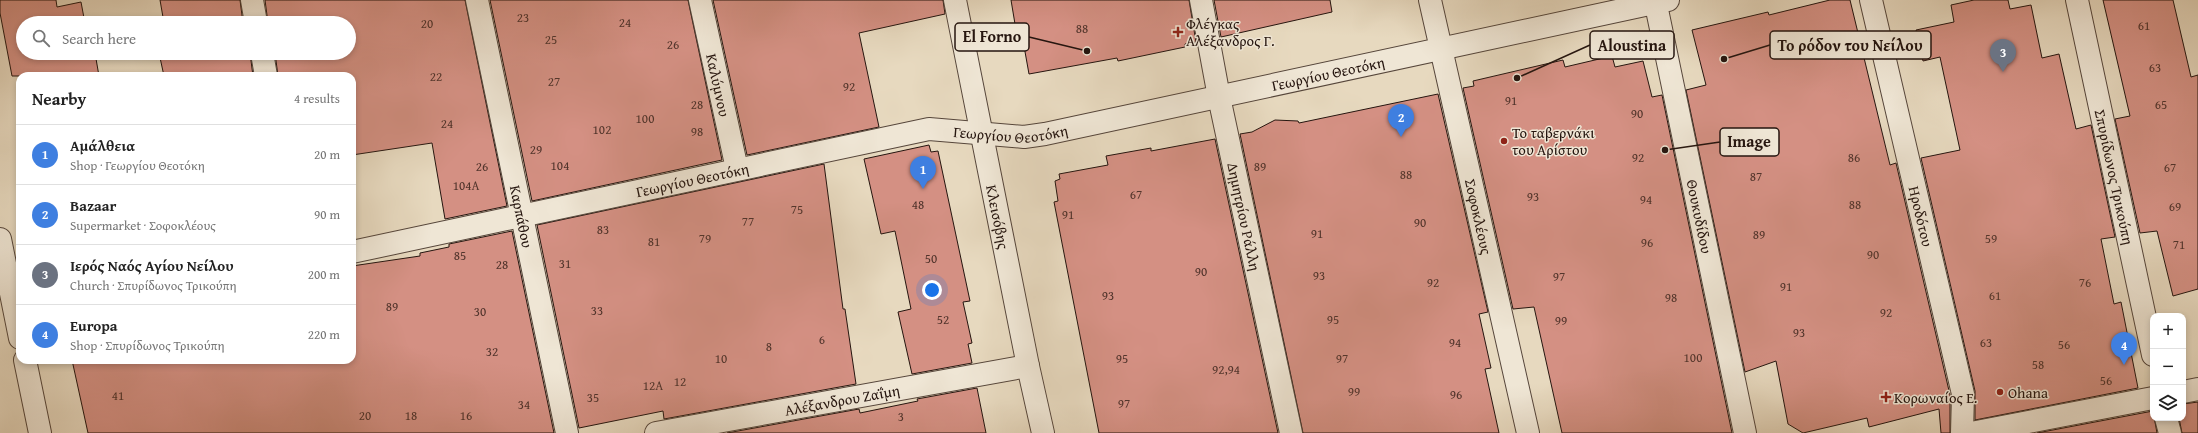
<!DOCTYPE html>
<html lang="en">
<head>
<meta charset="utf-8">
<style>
	body { margin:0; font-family:"Gentium Book Plus",serif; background:#f2f2f2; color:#222 }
	.controls { position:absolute; right:12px; bottom:12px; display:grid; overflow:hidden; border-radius:8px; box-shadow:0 2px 6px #0003 }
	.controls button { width:36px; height:36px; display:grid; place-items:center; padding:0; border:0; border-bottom:1px solid #e0e0e0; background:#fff; color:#222; font:20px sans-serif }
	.you { position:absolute; left:932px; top:290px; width:14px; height:14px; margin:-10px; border:3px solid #fff; border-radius:50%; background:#1a73e8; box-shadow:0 0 0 6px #1a73e833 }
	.badge { display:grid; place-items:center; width:26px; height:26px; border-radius:50%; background:#0b8043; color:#fff; font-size:13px; font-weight:700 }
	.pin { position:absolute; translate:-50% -33px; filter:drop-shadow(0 1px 2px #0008) }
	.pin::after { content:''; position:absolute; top:21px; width:14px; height:12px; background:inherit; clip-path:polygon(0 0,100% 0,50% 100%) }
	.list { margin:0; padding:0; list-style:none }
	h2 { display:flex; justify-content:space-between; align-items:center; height:52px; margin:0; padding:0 16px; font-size:17px }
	h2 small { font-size:13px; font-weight:400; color:#767676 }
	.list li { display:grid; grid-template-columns:26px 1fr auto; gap:12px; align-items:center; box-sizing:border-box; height:60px; padding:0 16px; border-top:1px solid #e0e0e0 }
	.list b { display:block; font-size:15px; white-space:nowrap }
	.list p { margin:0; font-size:13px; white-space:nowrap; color:#767676 }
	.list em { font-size:13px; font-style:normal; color:#767676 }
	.icon { flex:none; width:22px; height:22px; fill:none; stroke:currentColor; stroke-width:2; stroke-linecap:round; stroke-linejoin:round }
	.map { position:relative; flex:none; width:2198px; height:433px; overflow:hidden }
	.search { position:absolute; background:#fff; box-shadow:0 2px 6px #0003; left:16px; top:16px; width:340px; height:44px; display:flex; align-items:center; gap:10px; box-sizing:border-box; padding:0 14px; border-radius:22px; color:#767676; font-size:15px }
	.panel { position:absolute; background:#fff; box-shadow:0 2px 6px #0003; left:16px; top:72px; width:340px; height:292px; border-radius:12px }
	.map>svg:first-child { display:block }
</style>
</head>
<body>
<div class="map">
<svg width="2198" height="433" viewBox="0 0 2198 433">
	<rect width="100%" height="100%" fill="#e7d9bf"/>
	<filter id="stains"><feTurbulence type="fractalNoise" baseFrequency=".005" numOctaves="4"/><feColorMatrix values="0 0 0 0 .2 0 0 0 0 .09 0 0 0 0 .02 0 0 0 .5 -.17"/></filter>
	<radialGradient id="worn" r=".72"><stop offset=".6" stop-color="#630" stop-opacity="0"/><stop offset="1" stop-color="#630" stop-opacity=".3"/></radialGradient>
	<g fill="#d49083" stroke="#25150f">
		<polygon points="0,0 56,0 57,7 81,2 84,18 88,17 89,23 23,23 23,53 95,53 99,76 12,76 0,13"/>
		<polygon points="160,0 240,0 243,23 164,23"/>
		<polygon points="265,0 465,0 507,206 445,219 432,143 352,155 352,76 278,76 275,53 349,53 349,23 268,23"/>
		<polygon points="490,0 688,0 722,160 532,201"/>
		<polygon points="713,0 943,0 945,14 859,33 879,127 747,155"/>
		<polygon points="1011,0 1189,0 1196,42 1185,44 1185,47 1118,61 1117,58 1029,74 1022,35 1017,36"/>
		<polygon points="1214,0 1330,0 1332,12 1221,37"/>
		<polygon points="1830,0 1850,0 1890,165 1896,163 1950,395 1950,433 1941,433 1939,409 1869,427 1867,418 1803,433 1788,424 1776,361 1745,372 1686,90 1706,85 1692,30 1768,12 1769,15"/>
		<polygon points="1974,0 2008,0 2010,9 2031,5 2042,58 2059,54 2076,129 2091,125 2115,237 2101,239 2114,304 2121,302 2138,388 1975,420 1975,391 1921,158 1960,150 1940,57 1923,61 1916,30 1954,22 1951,5"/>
		<polygon points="2103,0 2173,0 2191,77 2198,75 2198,289 2173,296 2157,231 2140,233 2115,119 2130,116"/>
		<polygon points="159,53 250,53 253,76 164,76"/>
		<polygon points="1612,56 1615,67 1643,61 1652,97 1662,95 1732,433 1562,433 1534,307 1513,309 1463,88 1474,86 1473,81 1563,60 1565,67"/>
		<polygon points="1438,94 1488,312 1479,314 1491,368 1485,369 1499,433 1303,433 1240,134 1252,132 1275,120 1298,121 1299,123"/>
		<polygon points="1215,139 1278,433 1099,433 1054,202 1058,201 1055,181 1060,179 1059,174 1108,165 1106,156 1151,148 1151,151"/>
		<polygon points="929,145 931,152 938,151 970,301 963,302 972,343 968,344 972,363 912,374 898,312 911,309 895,231 881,234 864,159"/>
		<polygon points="824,164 843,309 845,309 856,384 664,419 663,411 579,428 537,225"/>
		<polygon points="512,231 554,433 88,433 72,360 352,360 352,266 420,256 420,253 449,247 449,244"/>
		<polygon points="977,388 986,433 727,433 859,409 860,413 918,401 917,399"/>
		<polygon points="2198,402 2198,433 2182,433 2179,418 2183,418 2183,404"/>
		<polygon points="2153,411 2157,433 2037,433"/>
	</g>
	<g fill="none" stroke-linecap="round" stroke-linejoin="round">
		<defs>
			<g id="minor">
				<polyline points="252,0 256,23"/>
				<path id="s1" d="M 477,0 L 567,433"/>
				<path id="s2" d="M 700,0 L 737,169"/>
				<path id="s3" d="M 955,0 L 1028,366 L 1043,433"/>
				<path id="s4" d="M 1201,0 L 1219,97 L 1291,433"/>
				<path id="s5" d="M 1430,0 L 1528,433"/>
				<path id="s6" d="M 1655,0 L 1745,433"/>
				<path id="s7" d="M 1871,0 L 1963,394 L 1962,433"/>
				<path id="s8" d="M 2077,0 L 2153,355"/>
				<polyline points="262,53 266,76"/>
				<polyline points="0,239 20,338"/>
				<path id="s9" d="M 352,252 L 929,129 L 1024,137 L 1045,134 L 1668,0"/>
				<polyline points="25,360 40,433"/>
				<polyline points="2183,392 2198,389"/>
				<polyline points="2166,418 2170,433"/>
				<path id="s10" d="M 656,433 L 1028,366"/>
				<polyline points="1971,433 2153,398"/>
			</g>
		</defs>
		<use href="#minor" stroke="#56463b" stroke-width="24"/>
		<use href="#minor" stroke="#efe6d5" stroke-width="22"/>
	</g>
	<g fill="#8f2418" stroke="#efe6d5" stroke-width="1.5">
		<path d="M1176 26h4v4h4v4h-4v4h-4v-4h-4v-4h4z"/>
		<circle cx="1504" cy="141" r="4"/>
		<circle cx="2000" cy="392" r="4"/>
		<path d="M1884 391h4v4h4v4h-4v4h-4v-4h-4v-4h4z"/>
	</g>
	<g text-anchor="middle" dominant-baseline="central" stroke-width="3" stroke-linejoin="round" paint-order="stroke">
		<g font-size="13" fill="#51342c">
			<text x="523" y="17">23</text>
			<text x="625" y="22">24</text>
			<text x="427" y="23">20</text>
			<text x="2144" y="25">61</text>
			<text x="1082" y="28">88</text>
			<text x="551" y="39">25</text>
			<text x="673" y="44">26</text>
			<text x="2155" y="67">63</text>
			<text x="436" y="76">22</text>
			<text x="554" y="81">27</text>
			<text x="849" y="86">92</text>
			<text x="1511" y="100">91</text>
			<text x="697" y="104">28</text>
			<text x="2161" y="104">65</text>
			<text x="1637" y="113">90</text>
			<text x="645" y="118">100</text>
			<text x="447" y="123">24</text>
			<text x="602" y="129">102</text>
			<text x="697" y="131">98</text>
			<text x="536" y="149">29</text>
			<text x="1638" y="157">92</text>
			<text x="1854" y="157">86</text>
			<text x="560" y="165">104</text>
			<text x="482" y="166">26</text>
			<text x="1260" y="166">89</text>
			<text x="2170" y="167">67</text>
			<text x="1406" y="174">88</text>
			<text x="1756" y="176">87</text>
			<text x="466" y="185">104Α</text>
			<text x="1136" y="194">67</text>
			<text x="1533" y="196">93</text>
			<text x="1646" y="199">94</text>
			<text x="918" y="204">48</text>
			<text x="1855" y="204">88</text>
			<text x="2175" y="206">69</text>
			<text x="797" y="209">75</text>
			<text x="1068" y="214">91</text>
			<text x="748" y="221">77</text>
			<text x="1420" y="222">90</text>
			<text x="603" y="229">83</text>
			<text x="1317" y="233">91</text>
			<text x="1759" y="234">89</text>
			<text x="705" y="238">79</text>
			<text x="1991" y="238">59</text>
			<text x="654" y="241">81</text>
			<text x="1647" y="242">96</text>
			<text x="2179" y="244">71</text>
			<text x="1873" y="254">90</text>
			<text x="460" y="255">85</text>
			<text x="931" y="258">50</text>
			<text x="565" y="263">31</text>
			<text x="502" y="264">28</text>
			<text x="1201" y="271">90</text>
			<text x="1319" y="275">93</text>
			<text x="1559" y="276">97</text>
			<text x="1433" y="282">92</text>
			<text x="2085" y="282">76</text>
			<text x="1786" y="286">91</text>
			<text x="1108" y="295">93</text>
			<text x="1995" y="295">61</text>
			<text x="1671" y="297">98</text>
			<text x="392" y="306">89</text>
			<text x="597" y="310">33</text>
			<text x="480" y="311">30</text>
			<text x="1886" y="312">92</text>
			<text x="943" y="319">52</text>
			<text x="1333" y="319">95</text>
			<text x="1561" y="320">99</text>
			<text x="1799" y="332">93</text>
			<text x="822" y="339">6</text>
			<text x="1455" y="342">94</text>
			<text x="1986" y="342">63</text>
			<text x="2064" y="344">56</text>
			<text x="769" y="346">8</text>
			<text x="492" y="351">32</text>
			<text x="1693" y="357">100</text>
			<text x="721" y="358">10</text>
			<text x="1122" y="358">95</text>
			<text x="1342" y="358">97</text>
			<text x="2038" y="364">58</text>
			<text x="1226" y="369">92,94</text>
			<text x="2106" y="380">56</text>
			<text x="680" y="381">12</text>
			<text x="653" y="385">12Α</text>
			<text x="1354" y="391">99</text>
			<text x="1456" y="394">96</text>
			<text x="118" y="395">41</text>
			<text x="593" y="397">35</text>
			<text x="1124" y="403">97</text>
			<text x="524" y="404">34</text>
			<text x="365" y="415">20</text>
			<text x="411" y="415">18</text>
			<text x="466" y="415">16</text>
			<text x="901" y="416">3</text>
		</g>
		<g font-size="15" fill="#25150f" stroke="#efe6d5" text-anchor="start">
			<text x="1186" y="23">Φλέγκας<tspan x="1186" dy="17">Αλέξανδρος Γ.</tspan></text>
			<text x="1512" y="132">Το ταβερνάκι<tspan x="1512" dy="17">του Αρίστου</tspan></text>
			<text x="2008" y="392">Ohana</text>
			<text x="1894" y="397">Κορωναίος Ε.</text>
		</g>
		<g font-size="15" fill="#25150f" stroke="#efe6d5">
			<text stroke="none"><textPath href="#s9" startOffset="996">Γεωργίου Θεοτόκη</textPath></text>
			<text stroke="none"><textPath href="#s2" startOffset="87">Καλύμνου</textPath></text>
			<text stroke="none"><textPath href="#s9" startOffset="672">Γεωργίου Θεοτόκη</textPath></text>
			<text stroke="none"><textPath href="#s8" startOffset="181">Σπυρίδωνος Τρικούπη</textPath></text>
			<text stroke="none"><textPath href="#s9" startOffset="348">Γεωργίου Θεοτόκη</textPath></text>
			<text stroke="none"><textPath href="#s6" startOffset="221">Θουκυδίδου</textPath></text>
			<text stroke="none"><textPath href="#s7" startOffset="222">Ηροδότου</textPath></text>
			<text stroke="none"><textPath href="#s1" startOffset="221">Καρπάθου</textPath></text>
			<text stroke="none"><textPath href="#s3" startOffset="221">Κλεισόβης</textPath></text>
			<text stroke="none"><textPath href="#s4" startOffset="221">Δημητρίου Ράλλη</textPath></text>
			<text stroke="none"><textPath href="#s5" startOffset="222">Σοφοκλέους</textPath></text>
			<text stroke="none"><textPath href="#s10" startOffset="189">Αλέξανδρου Ζαΐμη</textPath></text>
		</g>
	</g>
	<path fill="none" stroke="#25150f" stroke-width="1.5" d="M1087 51L1029 37M1724 59L1770 45M1517 78L1590 45M1665 150L1720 142"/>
	<g fill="#25150f" stroke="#efe6d5" stroke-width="1.5">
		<circle cx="1087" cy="51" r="4"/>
		<circle cx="1724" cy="59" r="4"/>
		<circle cx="1517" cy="78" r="4"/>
		<circle cx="1665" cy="150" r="4"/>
	</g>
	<g fill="#efe6d5" stroke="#25150f" stroke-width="1.5">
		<rect x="955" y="23" width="74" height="28" rx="4"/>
		<rect x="1770" y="31" width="161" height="28" rx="4"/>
		<rect x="1590" y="31" width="84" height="28" rx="4"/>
		<rect x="1720" y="128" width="59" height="28" rx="4"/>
	</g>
	<g font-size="16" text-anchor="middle" font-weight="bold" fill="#25150f">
		<text x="992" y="42">El Forno</text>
		<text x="1850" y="51">Το ρόδον του Νείλου</text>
		<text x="1632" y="51">Aloustina</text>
		<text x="1749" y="147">Image</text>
	</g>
	<rect width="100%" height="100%" filter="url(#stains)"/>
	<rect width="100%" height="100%" fill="url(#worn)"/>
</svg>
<div class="controls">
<button>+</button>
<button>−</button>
<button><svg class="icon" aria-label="layers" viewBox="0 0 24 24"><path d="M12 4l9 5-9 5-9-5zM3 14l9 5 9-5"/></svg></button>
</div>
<div class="you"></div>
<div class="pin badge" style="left:923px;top:189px;background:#3f7fe0">1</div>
<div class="pin badge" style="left:1401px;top:137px;background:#3f7fe0">2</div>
<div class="pin badge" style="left:2003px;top:72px;background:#6b7280">3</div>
<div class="pin badge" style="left:2124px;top:365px;background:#3f7fe0">4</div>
<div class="search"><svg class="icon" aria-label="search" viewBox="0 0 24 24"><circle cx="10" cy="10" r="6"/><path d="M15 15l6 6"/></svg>Search here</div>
<section class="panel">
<h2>Nearby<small>4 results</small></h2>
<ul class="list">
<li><span class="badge" style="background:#3f7fe0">1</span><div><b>Αμάλθεια</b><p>Shop · Γεωργίου Θεοτόκη</p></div><em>20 m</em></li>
<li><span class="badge" style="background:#3f7fe0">2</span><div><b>Bazaar</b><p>Supermarket · Σοφοκλέους</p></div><em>90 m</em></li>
<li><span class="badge" style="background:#6b7280">3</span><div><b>Ιερός Ναός Αγίου Νείλου</b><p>Church · Σπυρίδωνος Τρικούπη</p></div><em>200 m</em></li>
<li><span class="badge" style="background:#3f7fe0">4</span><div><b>Europa</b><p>Shop · Σπυρίδωνος Τρικούπη</p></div><em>220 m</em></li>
</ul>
</section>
</div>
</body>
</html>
